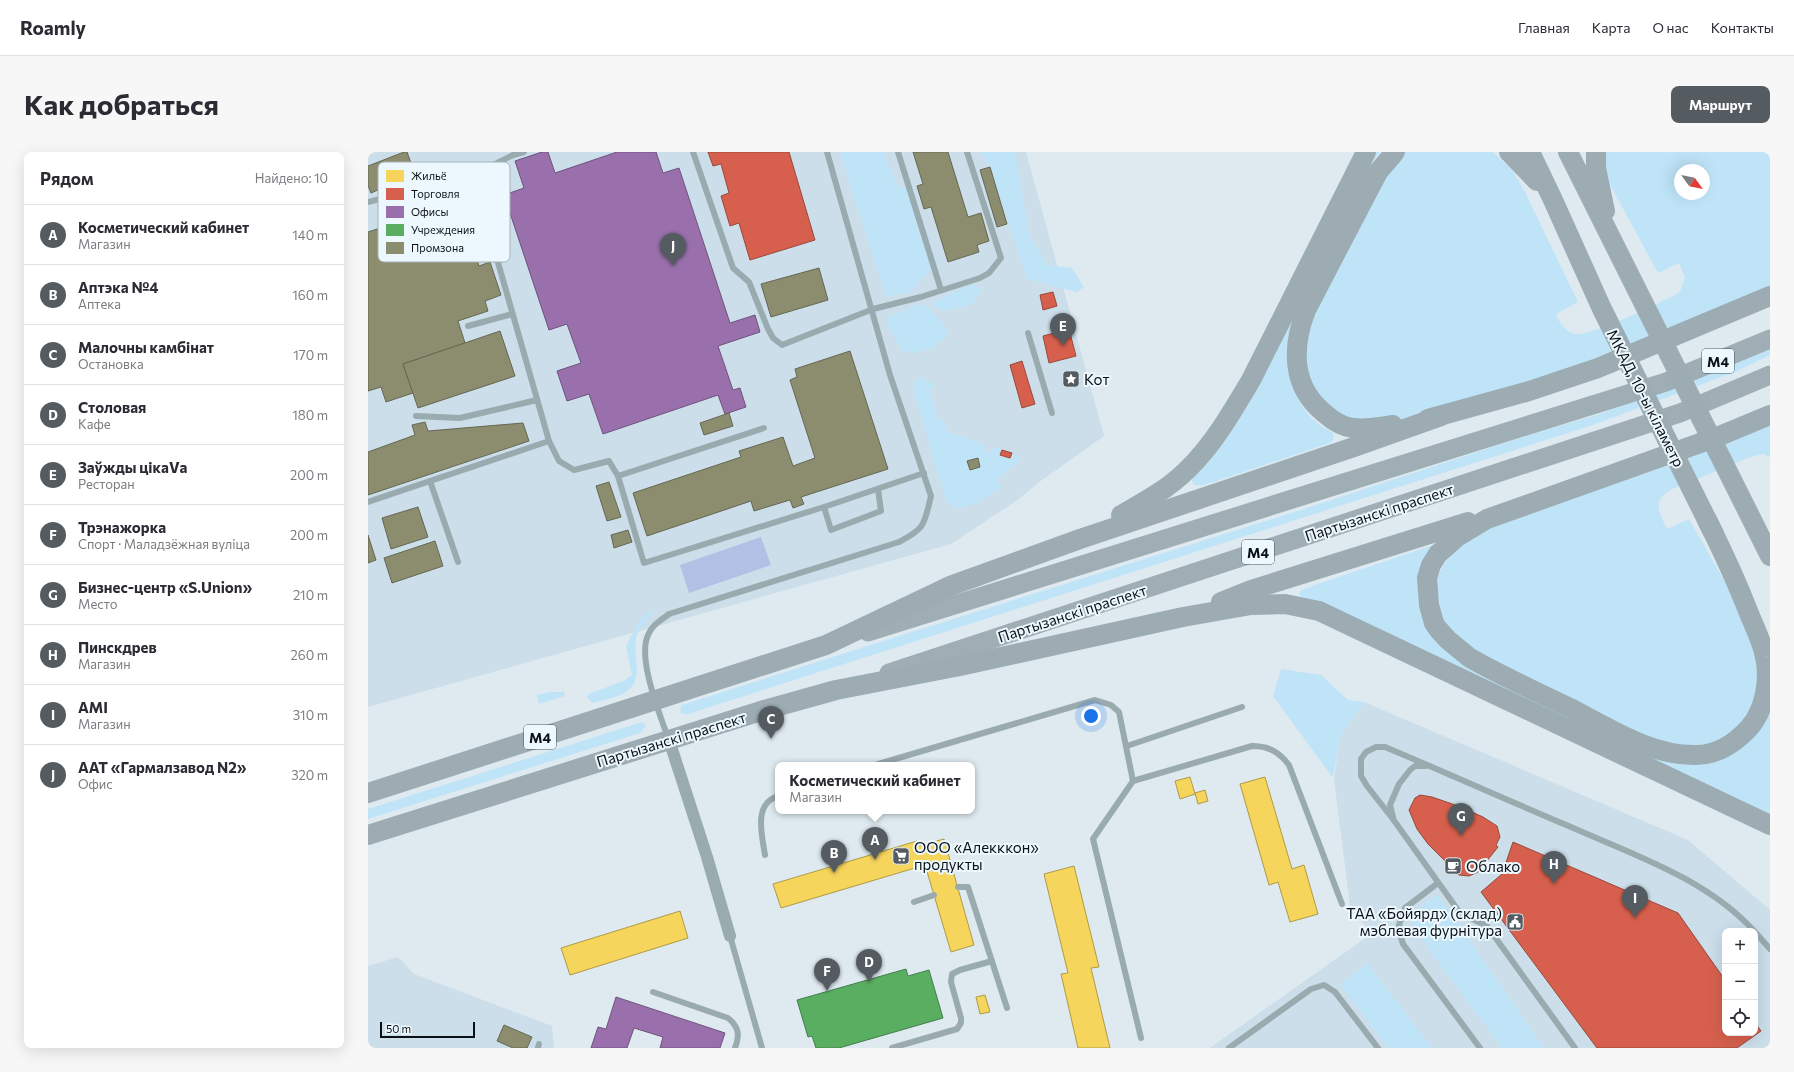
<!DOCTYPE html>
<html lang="ru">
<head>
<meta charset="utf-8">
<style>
	body { margin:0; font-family:Commissioner,sans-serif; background:#f7f7f7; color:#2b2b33 }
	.controls { position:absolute; right:12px; bottom:12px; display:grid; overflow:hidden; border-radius:8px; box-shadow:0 4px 16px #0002 }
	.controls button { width:36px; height:36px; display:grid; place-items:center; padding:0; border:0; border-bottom:1px solid #e1e1e2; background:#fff; color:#2b2b33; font:20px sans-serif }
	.compass { position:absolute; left:1306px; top:12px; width:36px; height:36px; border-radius:50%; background:#fff; box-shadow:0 4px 16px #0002; rotate:123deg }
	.scale { position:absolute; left:12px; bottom:10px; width:95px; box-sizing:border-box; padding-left:4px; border:2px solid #0a1014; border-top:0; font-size:11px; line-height:14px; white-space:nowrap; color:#0a1014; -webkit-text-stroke:3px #ecf8fe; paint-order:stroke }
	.you { position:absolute; left:723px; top:564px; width:14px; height:14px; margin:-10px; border:3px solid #fff; border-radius:50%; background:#1a73e8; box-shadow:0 0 0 6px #1a73e833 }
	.badge { display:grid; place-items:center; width:26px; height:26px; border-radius:50%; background:#555c61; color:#fff; font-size:13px; font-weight:700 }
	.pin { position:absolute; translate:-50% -33px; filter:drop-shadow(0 1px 2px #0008) }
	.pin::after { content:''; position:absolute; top:21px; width:14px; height:12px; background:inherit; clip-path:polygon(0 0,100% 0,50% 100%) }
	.popup { position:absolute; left:407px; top:610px; width:200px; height:52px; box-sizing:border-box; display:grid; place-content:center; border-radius:8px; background:#fff; filter:drop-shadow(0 1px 3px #0005); font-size:13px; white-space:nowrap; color:#7c7c81 }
	.popup b { font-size:15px; color:#2b2b33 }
	.popup::after { content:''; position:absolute; left:50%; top:100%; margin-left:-8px; border:8px solid transparent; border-top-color:#fff }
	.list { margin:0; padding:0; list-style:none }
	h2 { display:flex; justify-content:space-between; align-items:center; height:52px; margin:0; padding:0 16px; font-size:17px }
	h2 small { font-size:13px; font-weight:400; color:#7c7c81 }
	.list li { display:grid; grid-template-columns:26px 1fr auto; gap:12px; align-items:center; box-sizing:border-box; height:60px; padding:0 16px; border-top:1px solid #e1e1e2 }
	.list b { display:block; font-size:15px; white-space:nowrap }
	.list p { margin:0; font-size:13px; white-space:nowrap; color:#7c7c81 }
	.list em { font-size:13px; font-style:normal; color:#7c7c81 }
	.icon { flex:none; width:22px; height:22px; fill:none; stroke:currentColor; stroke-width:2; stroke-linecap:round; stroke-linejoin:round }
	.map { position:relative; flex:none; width:1402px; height:896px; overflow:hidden; border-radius:8px }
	header { display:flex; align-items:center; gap:24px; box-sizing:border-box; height:56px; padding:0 20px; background:#fff; border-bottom:1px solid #e1e1e2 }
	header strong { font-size:19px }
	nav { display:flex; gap:22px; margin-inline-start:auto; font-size:14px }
	.intro { display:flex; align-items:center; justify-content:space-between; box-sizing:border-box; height:96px; padding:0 24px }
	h1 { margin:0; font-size:28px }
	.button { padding:10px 18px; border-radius:8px; background:#555c61; color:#fff; font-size:14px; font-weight:700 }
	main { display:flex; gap:24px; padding:0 24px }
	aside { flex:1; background:#fff; border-radius:8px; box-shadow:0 4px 16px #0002 }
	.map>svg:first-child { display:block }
</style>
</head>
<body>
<header>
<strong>Roamly</strong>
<nav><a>Главная</a><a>Карта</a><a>О нас</a><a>Контакты</a></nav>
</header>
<div class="intro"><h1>Как добраться</h1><a class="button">Маршрут</a></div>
<main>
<aside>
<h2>Рядом<small>Найдено: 10</small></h2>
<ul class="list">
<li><span class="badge">A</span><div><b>Косметический кабинет</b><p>Магазин</p></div><em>140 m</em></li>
<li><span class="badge">B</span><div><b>Аптэка №4</b><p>Аптека</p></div><em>160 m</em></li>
<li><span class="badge">C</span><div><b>Малочны камбінат</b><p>Остановка</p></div><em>170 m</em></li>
<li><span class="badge">D</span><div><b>Столовая</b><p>Кафе</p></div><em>180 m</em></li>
<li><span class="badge">E</span><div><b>Заўжды цікаVа</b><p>Ресторан</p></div><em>200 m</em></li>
<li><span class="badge">F</span><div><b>Трэнажорка</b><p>Спорт · Маладзёжная вуліца</p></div><em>200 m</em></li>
<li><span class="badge">G</span><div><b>Бизнес-центр «S.Union»</b><p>Место</p></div><em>210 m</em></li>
<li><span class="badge">H</span><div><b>Пинскдрев</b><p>Магазин</p></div><em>260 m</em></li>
<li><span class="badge">I</span><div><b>AMI</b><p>Магазин</p></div><em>310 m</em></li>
<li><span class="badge">J</span><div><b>ААТ «Гармалзавод N2»</b><p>Офис</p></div><em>320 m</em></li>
</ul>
</aside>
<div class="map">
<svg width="1402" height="896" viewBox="0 0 1402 896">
	<rect width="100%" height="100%" fill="#dfeaf0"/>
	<g fill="#cbdee9" fill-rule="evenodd">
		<polygon points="0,0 658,0 736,284 670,331 651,347 583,392 0,555"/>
		<path d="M 996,550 L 1320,688 L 1402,758 L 1402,896 L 842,896 L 1003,782 L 982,753 L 966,628 L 972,584 ZM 1357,779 L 1387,779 L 1387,881 L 1357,881 Z"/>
		<polygon points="30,805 46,822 184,874 186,896 0,896 0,814"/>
	</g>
	<g fill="#bfe4f8" fill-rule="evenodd">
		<polygon points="472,0 515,0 530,35 545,35 544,56 558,79 570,112 555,125 543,140 518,145"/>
		<polygon points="612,0 647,0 661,83 679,113 704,116 716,135 709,140 659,127 622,15"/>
		<path d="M 1005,0 L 1012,0 L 999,18 L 921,183 C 916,211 925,250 947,269 C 952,274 959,277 965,280 L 966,287 L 962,291 L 849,329 L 836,333 L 827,333 L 824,329 L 824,325 Z"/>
		<path d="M 1036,0 L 1125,0 L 1144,18 L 1155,36 L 1210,150 L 1188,162 C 1191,171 1198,180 1207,182 C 1222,185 1288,152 1305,144 L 1312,140 L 1317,125 L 1311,111 L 1290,121 L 1234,18 L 1234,0 L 1402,0 L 1402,135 L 1234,207 L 1033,269 L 992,272 L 964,261 L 938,224 L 936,214 L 943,167 L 1013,28 ZM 1312,18 L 1336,18 L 1336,42 L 1312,42 Z"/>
		<polygon points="605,132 614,137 604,152 578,159 565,154 565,150"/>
		<polygon points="547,152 559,154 578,175 580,184 568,193 569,195 546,201 546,203 534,199 518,170 520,165 542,156"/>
		<polygon points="1402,193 1402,203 1369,219 1225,273 320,562 313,561 312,558 314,553 518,488 936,357 1151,286 1231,262 1348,217"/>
		<path d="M 552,226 L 556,226 L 564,231 L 566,236 L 561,238 L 571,268 L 575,267 L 580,281 L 592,283 L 618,293 L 616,299 L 622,302 L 625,295 L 633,297 L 630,304 L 643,308 L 646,301 L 652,306 L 650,310 L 628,328 L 634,334 C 618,346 596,365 578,349 L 545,236 L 547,229 Z"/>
		<path d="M 1402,273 L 1402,305 L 1395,302 L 1385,304 L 1302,338 C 1283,350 1292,361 1299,377 L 1321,367 L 1365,444 L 1390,509 L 1389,536 L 1385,551 L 1370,575 L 1346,590 L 1330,594 L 1312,594 L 1272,583 L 1110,504 L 1074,472 L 1068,439 L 1069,426 L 1075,414 L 1084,402 L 1104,385 L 1138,369 L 1287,318 Z"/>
		<polygon points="1068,392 1070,398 1062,482 1331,611 1402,543 1402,663 932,444 932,439 944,434"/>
		<path d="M 283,459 L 285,462 C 278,469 270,477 268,487 C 264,504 277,526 259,539 C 250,546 235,548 224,551 L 219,545 L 221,542 L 257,528 L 264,523 L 258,494 L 272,467 Z"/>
		<polygon points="913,517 953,523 980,548 996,550 972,584 965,626 905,544"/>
		<polygon points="181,540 196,540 197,544 171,552 169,543"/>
		<polygon points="274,570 278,574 272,581 0,667 0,657"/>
		<polygon points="1070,743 1176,896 1134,896 1052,785 1043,769 1055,752"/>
		<polygon points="999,811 1064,896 1020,896 972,832"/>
	</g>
	<polygon fill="#b3c0e5" points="393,385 403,413 321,441 312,413"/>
	<g fill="#f6d55c" stroke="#af9a46">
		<polygon points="822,625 827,642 812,647 807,629"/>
		<polygon points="897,625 924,717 936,713 950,762 922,770 910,730 901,733 872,632"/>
		<polygon points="837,638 840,649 830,652 827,641"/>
		<polygon points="576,687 606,793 583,800 557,713 413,756 405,732 549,689 551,694"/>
		<polygon points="706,714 731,815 723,816 742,896 710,896 693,822 700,821 676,722"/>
		<polygon points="312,759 320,786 202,823 193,796"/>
		<polygon points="617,843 622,860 612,862 608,845"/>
	</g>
	<g fill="#d6604d" stroke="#99483c">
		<polygon points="340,0 421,0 447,88 382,108 371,71 362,74 353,44 361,41 353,12 345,14"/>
		<polygon points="685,140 689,154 675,158 672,143"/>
		<polygon points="701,177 708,204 681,211 675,184"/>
		<polygon points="654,209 667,252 654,256 642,213"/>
		<polygon points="634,298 644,301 642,306 632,303"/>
		<polygon points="1052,643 1064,645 1093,655 1115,665 1129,674 1132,685 1128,693 1130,695 1110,720 1101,724 1091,723 1060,692 1049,677 1041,658 1047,646"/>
		<polygon points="1145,690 1310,761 1357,828 1357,881 1387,881 1387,871 1393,879 1369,896 1229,896 1113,740 1134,722"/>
	</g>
	<g fill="#9970ab" stroke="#6e537e">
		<polygon points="174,0 180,0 187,21 249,0 288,0 295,21 311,16 362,171 387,163 392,180 350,194 365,238 372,236 378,255 357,262 350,243 235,282 221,242 199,249 189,219 213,211 199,172 181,178 136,43 156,36 147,9"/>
		<polygon points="248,845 357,881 352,896 292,896 295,885 266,876 259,896 223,896 230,875 238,877"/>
	</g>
	<polygon fill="#5aae61" stroke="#427f4a" points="538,817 540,824 561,818 575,866 471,896 448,896 444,884 440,885 429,848"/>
	<g fill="#8c8c6e" stroke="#656753">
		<polygon points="36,0 39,0 47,22 3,41 0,34 0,14"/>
		<polygon points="545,0 580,0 600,65 613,61 621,89 609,93 611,100 580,110 563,55 556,57 549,34 555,32"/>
		<polygon points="622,15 639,72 629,75 612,18"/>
		<polygon points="93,59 111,114 122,110 133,143 117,149 120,159 90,169 97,191 35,212 45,241 18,250 13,235 0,239 0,80 31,70 34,79"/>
		<polygon points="451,116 460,148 403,165 393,132"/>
		<polygon points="132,179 147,224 50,256 35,212"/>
		<polygon points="482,199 520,317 433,345 436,352 425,356 422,348 386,359 383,349 279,384 265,341 373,305 371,299 415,285 425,314 447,306 422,228 429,225 427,217"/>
		<polygon points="361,261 365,274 336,283 332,271"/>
		<polygon points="57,270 60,279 155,271 161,289 0,343 0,300 47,283 44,273"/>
		<polygon points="610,306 612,315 602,318 599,309"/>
		<polygon points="241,330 253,365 239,369 228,334"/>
		<polygon points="50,355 60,385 23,397 14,366"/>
		<polygon points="260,378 264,390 246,396 243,383"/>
		<polygon points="0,383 8,408 0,411"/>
		<polygon points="67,389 75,414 24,431 16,406"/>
		<polygon points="136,873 164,885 159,896 145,896 129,889"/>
	</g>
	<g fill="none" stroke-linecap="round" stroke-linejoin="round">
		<g stroke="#99abaf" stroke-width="6">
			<polyline points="156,0 145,3 105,23 181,289 191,309 206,318 241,309 250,324"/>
			<polyline points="325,0 365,116 381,130 400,177 405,186 414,193 505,157 553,145 612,126 621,121 633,106 599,0"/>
			<polyline points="530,0 573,138"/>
			<polyline points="0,50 105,23"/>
			<polyline points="100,174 144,162"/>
			<polyline points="660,181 684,261"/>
			<polyline points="48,264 92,266 169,248"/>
			<polyline points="396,276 250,324 276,411 456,355"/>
			<polyline points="62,329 90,410"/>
			<polyline points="510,337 513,359 463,378 456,355 556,321"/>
			<polyline points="0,350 181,289"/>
			<path d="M 300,586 C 292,562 269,507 280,483 C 284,473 293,468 301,462 L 531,390 C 558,376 556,372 563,344 L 522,223 L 459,0"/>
			<polyline points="759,594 874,555"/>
			<polyline points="507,613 727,548 743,553 751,560 765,629"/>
			<polyline points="1025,665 1022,653 1031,632 1042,618 1047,614 1058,614"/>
			<path d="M 397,703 C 394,683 385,652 410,644"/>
			<polyline points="1070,731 1037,756 1030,776 1035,792 1112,896"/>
			<polyline points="590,735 600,735 639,856"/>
			<polyline points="546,750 566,743"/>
			<polyline points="1387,780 1402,797"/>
			<polyline points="362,784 394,896"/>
			<path d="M 285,840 L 360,866 C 371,875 372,883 367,896"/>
			<path d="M 773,886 L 725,687 L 765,629 L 884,594 C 901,594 911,600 921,613 L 974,752"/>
			<polyline points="170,896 171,892"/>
			<polyline points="524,896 589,877 593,871 593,866 583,830 584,822 592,818 624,809"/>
			<polyline points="861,896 943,837 956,833 967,840 1010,896"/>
			<path d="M 1207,896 L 1119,774 L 1092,761 L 1025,667 L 999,634 L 993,624 L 993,607 L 998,600 L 1008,595 L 1017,595 C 1079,621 1141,649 1203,675 C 1266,703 1339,727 1386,779"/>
		</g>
		<polyline stroke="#99abaf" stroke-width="12" points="301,588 339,705 362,784"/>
		<g stroke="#9eaeb4" stroke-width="19">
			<polyline points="500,480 1298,230 1402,187"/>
			<polyline points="521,521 1312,261 1402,223"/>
		</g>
		<g stroke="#9cacb2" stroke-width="20">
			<polyline points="1141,0 1169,29"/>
			<polyline points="1162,0 1185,48 1234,157 1345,380"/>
			<polyline points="1200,0 1402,404"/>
			<polyline points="1228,0 1228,16 1237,59"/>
			<polyline points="1060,267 1158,240 1230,216 1402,144"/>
			<path d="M 1025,273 C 1012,275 998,278 985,276 C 975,275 964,268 956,261 C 923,234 924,195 938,158 L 1010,20 L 1027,0"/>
			<path d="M 753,363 C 776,350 800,337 819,318 C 845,293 864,260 883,228 L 998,0"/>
			<path d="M 1339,368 C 1354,398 1368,428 1380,459 C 1386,474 1394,489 1397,505 C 1402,528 1397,558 1381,576 C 1367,591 1349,603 1328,603 C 1283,604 1241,576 1202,556 C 1168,540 1134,524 1102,506 L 1080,488 L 1070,477 L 1066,471 L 1061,453 L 1059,426 L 1063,413 L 1070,402 L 1089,385 L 1119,367 L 1349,285 L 1402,263"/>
			<polyline points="853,450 883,438 1100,370"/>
			<polyline points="0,641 458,493 582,434 712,387 986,295 1073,264"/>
			<polyline points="0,683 396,558 468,538 592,514 815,465 883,453 917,452 951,459 1402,673"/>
		</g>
	</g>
	<defs>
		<symbol id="sight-square" viewBox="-11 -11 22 22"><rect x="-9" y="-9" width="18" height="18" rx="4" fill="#555c61" stroke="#ecf8fe"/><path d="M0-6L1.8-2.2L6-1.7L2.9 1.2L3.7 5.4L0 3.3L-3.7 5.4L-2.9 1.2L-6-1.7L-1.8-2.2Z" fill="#fff"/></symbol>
		<symbol id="supermarket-square" viewBox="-11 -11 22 22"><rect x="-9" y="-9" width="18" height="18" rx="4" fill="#555c61" stroke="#ecf8fe"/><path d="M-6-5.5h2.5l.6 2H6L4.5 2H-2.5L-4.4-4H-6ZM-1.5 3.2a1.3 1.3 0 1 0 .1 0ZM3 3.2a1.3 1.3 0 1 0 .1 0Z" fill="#fff"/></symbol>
		<symbol id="cafe-square" viewBox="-11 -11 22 22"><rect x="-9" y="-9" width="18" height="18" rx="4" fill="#555c61" stroke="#ecf8fe"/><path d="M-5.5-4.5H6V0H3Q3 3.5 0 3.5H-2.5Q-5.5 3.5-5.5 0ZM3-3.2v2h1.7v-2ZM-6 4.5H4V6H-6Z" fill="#fff"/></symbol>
		<symbol id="civic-square" viewBox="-11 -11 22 22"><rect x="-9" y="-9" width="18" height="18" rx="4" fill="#555c61" stroke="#ecf8fe"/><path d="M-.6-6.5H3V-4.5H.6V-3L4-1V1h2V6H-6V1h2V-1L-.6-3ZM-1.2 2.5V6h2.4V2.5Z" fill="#fff"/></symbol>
	</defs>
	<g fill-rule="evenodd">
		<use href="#sight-square" x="693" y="217" width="20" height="20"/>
		<use href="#supermarket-square" x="523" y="694" width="20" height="20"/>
		<use href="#cafe-square" x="1075" y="704" width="20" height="20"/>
		<use href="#civic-square" x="1137" y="760" width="20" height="20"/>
	</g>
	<g text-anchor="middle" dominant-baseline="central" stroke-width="4" stroke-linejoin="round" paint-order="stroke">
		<g fill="#ecf8fe" stroke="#4e565a" stroke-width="1">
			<rect x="1334" y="197" width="32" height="24" rx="3"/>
			<rect x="874" y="388" width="32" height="24" rx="3"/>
			<rect x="156" y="573" width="32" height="24" rx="3"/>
		</g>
		<g font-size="14" font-weight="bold" fill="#0a1014">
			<text x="1350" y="209">М4</text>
			<text x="890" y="400">М4</text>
			<text x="172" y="585">М4</text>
		</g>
		<g font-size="15" fill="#0a1014" stroke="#ecf8fe" text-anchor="start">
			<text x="716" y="227">Кот</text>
			<text x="546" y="695">ООО «Алекккон»<tspan x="546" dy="17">продукты</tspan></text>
			<text x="1098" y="714">Облако</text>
			<text x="1134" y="761" text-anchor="end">ТАА «Бойярд» (склад)<tspan x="1134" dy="17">мэблевая фурнітура</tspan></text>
		</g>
		<g font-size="15" fill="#0a1014" stroke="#ecf8fe">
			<text transform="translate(1278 246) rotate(63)">МКАД, 10-ы кіламетр</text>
			<text transform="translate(1011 360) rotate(-18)">Партызанскі праспект</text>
			<text transform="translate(704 461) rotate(-18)">Партызанскі праспект</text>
			<text transform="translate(303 587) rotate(-17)">Партызанскі праспект</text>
		</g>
	</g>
	<rect x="10" y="10" width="132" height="100" rx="6" fill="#ecf8fe" stroke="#a8b2b8" stroke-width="1"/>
	<rect x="18" y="18" width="18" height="12" fill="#f6d55c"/>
	<rect x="18" y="36" width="18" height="12" fill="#d6604d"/>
	<rect x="18" y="54" width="18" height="12" fill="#9970ab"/>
	<rect x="18" y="72" width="18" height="12" fill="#5aae61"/>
	<rect x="18" y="90" width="18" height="12" fill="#8c8c6e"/>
	<g font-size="11" fill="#0a1014">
		<text x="43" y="28">Жильё</text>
		<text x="43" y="46">Торговля</text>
		<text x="43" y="64">Офисы</text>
		<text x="43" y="82">Учреждения</text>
		<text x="43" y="100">Промзона</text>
	</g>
</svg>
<div class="controls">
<button>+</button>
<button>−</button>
<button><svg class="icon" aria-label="locate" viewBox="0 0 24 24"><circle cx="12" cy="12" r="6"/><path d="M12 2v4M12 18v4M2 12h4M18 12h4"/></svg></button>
</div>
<svg class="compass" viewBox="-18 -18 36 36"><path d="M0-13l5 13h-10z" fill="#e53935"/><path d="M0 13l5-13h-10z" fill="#7c7c81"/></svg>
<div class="scale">50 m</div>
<div class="you"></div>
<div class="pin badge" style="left:507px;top:708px">A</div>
<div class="popup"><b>Косметический кабинет</b>Магазин</div>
<div class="pin badge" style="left:466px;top:721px">B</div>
<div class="pin badge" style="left:403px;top:587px">C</div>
<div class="pin badge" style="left:501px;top:830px">D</div>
<div class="pin badge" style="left:695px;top:194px">E</div>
<div class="pin badge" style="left:459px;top:839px">F</div>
<div class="pin badge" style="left:1093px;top:684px">G</div>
<div class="pin badge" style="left:1186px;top:732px">H</div>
<div class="pin badge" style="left:1267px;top:766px">I</div>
<div class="pin badge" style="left:305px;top:114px">J</div>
</div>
</main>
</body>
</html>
